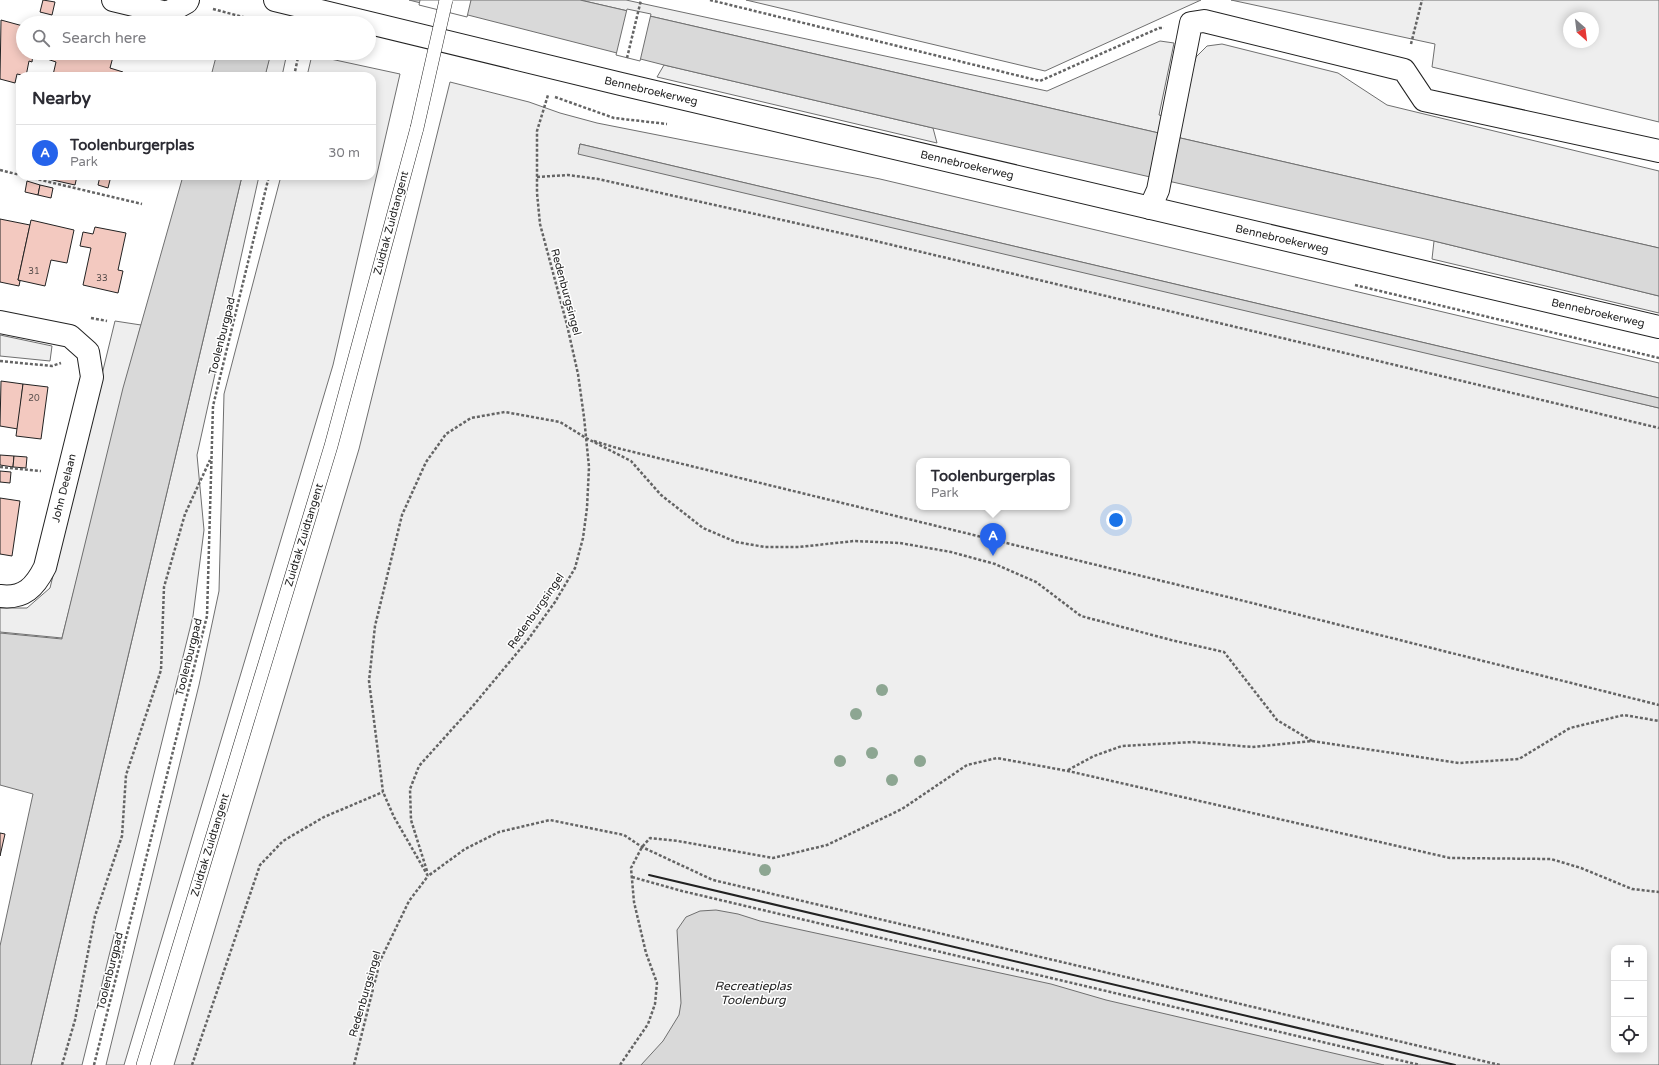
<!DOCTYPE html>
<html lang="en">
<head>
<meta charset="utf-8">
<style>
	body { margin:0; font-family:"Varela Round",sans-serif; background:#f7f7f7; color:#2b2b33 }
	.controls { position:absolute; right:12px; bottom:12px; display:grid; overflow:hidden; border-radius:8px; box-shadow:0 2px 10px #0003 }
	.controls button { width:36px; height:36px; display:grid; place-items:center; padding:0; border:0; border-bottom:1px solid #e1e1e2; background:#fff; color:#2b2b33; font:20px sans-serif }
	.compass { position:absolute; left:1563px; top:12px; width:36px; height:36px; border-radius:50%; background:#fff; box-shadow:0 2px 10px #0003; rotate:152deg }
	.you { position:absolute; left:1116px; top:520px; width:14px; height:14px; margin:-10px; border:3px solid #fff; border-radius:50%; background:#1a73e8; box-shadow:0 0 0 6px #1a73e833 }
	.badge { display:grid; place-items:center; width:26px; height:26px; border-radius:50%; background:#2563eb; color:#fff; font-size:13px; font-weight:700 }
	.pin { position:absolute; translate:-50% -33px; filter:drop-shadow(0 1px 2px #0008) }
	.pin::after { content:''; position:absolute; top:21px; width:14px; height:12px; background:inherit; clip-path:polygon(0 0,100% 0,50% 100%) }
	.popup { position:absolute; left:916px; top:458px; width:154px; height:52px; box-sizing:border-box; display:grid; place-content:center; border-radius:8px; background:#fff; filter:drop-shadow(0 1px 3px #0005); font-size:13px; white-space:nowrap; color:#7c7c81 }
	.popup b { font-size:15px; color:#2b2b33 }
	.popup::after { content:''; position:absolute; left:50%; top:100%; margin-left:-8px; border:8px solid transparent; border-top-color:#fff }
	.list { margin:0; padding:0; list-style:none }
	h2 { display:flex; justify-content:space-between; align-items:center; height:52px; margin:0; padding:0 16px; font-size:17px }
	h2 small { font-size:13px; font-weight:400; color:#7c7c81 }
	.list li { display:grid; grid-template-columns:26px 1fr auto; gap:12px; align-items:center; box-sizing:border-box; height:56px; padding:0 16px; border-top:1px solid #e1e1e2 }
	.list b { display:block; font-size:15px; white-space:nowrap }
	.list p { margin:0; font-size:13px; white-space:nowrap; color:#7c7c81 }
	.list em { font-size:13px; font-style:normal; color:#7c7c81 }
	.icon { flex:none; width:22px; height:22px; fill:none; stroke:currentColor; stroke-width:2; stroke-linecap:round; stroke-linejoin:round }
	.map { position:relative; flex:none; width:1659px; height:1065px; overflow:hidden }
	.search { position:absolute; background:#fff; box-shadow:0 2px 10px #0003; left:16px; top:16px; width:360px; height:44px; display:flex; align-items:center; gap:10px; box-sizing:border-box; padding:0 14px; border-radius:22px; color:#7c7c81; font-size:15px }
	.panel { position:absolute; background:#fff; box-shadow:0 2px 10px #0003; left:16px; top:72px; width:360px; height:108px; border-radius:12px }
	.map>svg:first-child { display:block }
</style>
</head>
<body>
<div class="map">
<svg width="1659" height="1065" viewBox="0 0 1659 1065">
	<rect width="100%" height="100%" fill="#fff"/>
	<g fill="#eee" stroke="#6f6f6f" fill-rule="evenodd">
		<polygon points="580,0 626,0 1047,91 1160,41 1174,43 1159,115 1179,120 1196,57 1207,46 1222,44 1338,73 1387,105 1659,171 1659,248"/>
		<polygon points="746,0 1201,0 1045,71"/>
		<path d="M 1231,0 L 1659,0 L 1659,122 L 1432,67 L 1435,44 ZM 1569,18 L 1593,18 L 1593,42 L 1569,42 Z"/>
		<polygon points="270,53 287,53 282,76 265,76"/>
		<polygon points="312,55 400,74 333,365 124,1065 106,1065 199,685 219,591 224,394 281,176 372,176 372,76 307,76"/>
		<polygon points="664,65 933,128 937,143 657,77"/>
		<path d="M 450,82 L 529,102 L 560,113 L 597,123 L 880,179 L 1659,363 L 1659,398 L 580,144 L 579,149 L 1659,408 L 1659,1065 L 174,1065 L 359,449 ZM 919,461 L 1067,461 L 1067,507 L 919,507 ZM 1614,948 L 1644,948 L 1644,1050 L 1614,1050 Z"/>
		<polygon points="242,176 259,176 197,455 204,530 193,616 82,1065 31,1065"/>
		<polygon points="1434,241 1659,296 1659,313 1432,259"/>
		<polygon points="115,321 141,325 62,638 0,632 0,608 27,608 50,588"/>
		<polygon points="0,335 52,346 50,361 0,356"/>
	</g>
	<g fill="#d9d9d9" stroke="#6f6f6f">
		<polygon points="409,0 580,0 1659,248 1659,296 1434,241 933,128 664,65"/>
		<polygon points="217,53 271,53 265,76 211,76"/>
		<polygon points="580,144 1659,398 1659,408 578,154"/>
		<polygon points="183,176 242,176 31,1065 0,1065 0,946 33,794 0,785 0,633 62,639 62,638 123,388"/>
		<polygon points="716,910 738,914 760,921 1051,984 1106,1000 1384,1065 641,1065 663,1041 679,1015 681,1003 677,930 686,917 700,911"/>
	</g>
	<g fill="#fff" stroke="#6f6f6f">
		<polygon points="420,0 471,0 467,17 419,5"/>
		<polygon points="627,9 651,14 640,61 616,55"/>
	</g>
	<g fill="#f3c9c0" stroke="#222">
		<polygon points="43,0 55,2 52,15 40,12"/>
		<polygon points="1,20 23,26 23,53 33,54 32,62 29,61 26,76 17,74 15,83 0,79"/>
		<polygon points="49,53 114,53 110,68 123,72 122,76 51,76 53,75 56,62 47,59"/>
		<polygon points="35,176 77,176 75,185"/>
		<polygon points="100,176 111,176 108,188 98,185"/>
		<polygon points="27,181 40,185 38,195 25,192"/>
		<polygon points="40,185 53,188 51,198 38,195"/>
		<polygon points="0,219 30,225 18,280 20,281 19,286 0,282"/>
		<polygon points="31,220 74,230 67,263 51,260 45,286 18,280"/>
		<polygon points="95,227 126,233 118,270 123,271 118,293 83,285 91,248 80,246 83,232 93,234"/>
		<polygon points="1,381 23,384 18,429 0,426"/>
		<polygon points="23,384 48,387 41,439 16,436"/>
		<polygon points="0,455 14,456 13,467 0,465"/>
		<polygon points="14,456 27,457 26,468 13,467"/>
		<polygon points="0,471 11,472 10,483 0,482"/>
		<polygon points="0,498 20,501 12,556 0,554"/>
		<polygon points="0,833 5,834 0,856"/>
	</g>
	<g fill="none" stroke-linecap="round" stroke-linejoin="round">
		<defs>
			<polyline id="service" points="143,1065 331,446 417,128"/>
			<g id="minor">
				<polyline points="113,0 167,13 187,2 188,0"/>
				<polyline points="1150,208 1158,190 1191,23 1204,21 1404,70 1424,100 1659,151"/>
				<path d="M 0,322 L 70,336 L 88,352 L 92,377 L 45,567 C 35,587 24,599 0,596"/>
			</g>
			<polyline id="tertiary" points="275,0 621,84 1659,327"/>
		</defs>
		<use href="#service" stroke="#222" stroke-width="14"/>
		<use href="#minor" stroke="#222" stroke-width="24"/>
		<use href="#tertiary" stroke="#222" stroke-width="24"/>
		<g stroke="#646464" stroke-width="2.5" stroke-dasharray="3 2" stroke-linecap="butt">
			<polyline points="710,0 1040,81 1159,28 1164,28"/>
			<polyline points="213,9 258,21"/>
			<polyline points="1411,44 1422,0"/>
			<polyline points="627,58 641,0"/>
			<polyline points="294,76 299,53"/>
			<polyline points="555,97 614,118 667,124"/>
			<polyline points="0,170 20,175"/>
			<polyline points="24,176 142,204"/>
			<polyline points="537,177 568,175 598,179 863,238 1659,428"/>
			<polyline points="1355,285 1659,358"/>
			<polyline points="91,318 107,321"/>
			<polyline points="0,361 52,366 61,363"/>
			<polyline points="594,441 617,448 1240,600 1659,705"/>
			<polyline points="0,467 41,471"/>
			<polyline points="1312,741 1277,720 1224,652 1171,640 1081,616 1036,582 995,564 951,552 900,543 854,541 799,547 765,547 736,542 703,528 661,495 631,461 586,438 560,422 505,412 471,418 446,434 426,462 402,515 375,626 369,681 383,792 394,817 428,876 465,849 499,832 550,820 624,835 642,847 713,880 1500,1065"/>
			<polyline points="1068,770 1094,756 1122,746 1193,742 1252,747 1312,741 1459,763 1519,759 1570,728 1624,715 1659,721"/>
			<polyline points="427,871 411,820 410,789 419,766 472,707 527,641 555,602 575,568 583,538 587,508 589,467 584,417 578,374 567,325 540,224 537,193 537,131 548,95"/>
			<polyline points="632,877 682,891 1420,1065"/>
			<polyline points="62,1065 75,1020 95,916 122,836 126,775 161,670 164,587 185,514 210,460"/>
			<polyline points="94,1065 207,616 213,406 269,176"/>
			<polyline points="192,1065 260,865 283,841 324,817 383,792"/>
			<polyline points="354,1065 380,961 409,901 428,876"/>
			<polyline points="620,1065 648,1024 655,1004 657,983 646,953 634,902 631,868 642,847 650,838 678,841 773,858 827,845 902,809 967,765 997,758 1068,771 1450,858 1551,859 1581,868 1632,889 1659,892"/>
		</g>
		<use href="#service" stroke="#fff" stroke-width="13"/>
		<use href="#minor" stroke="#fff" stroke-width="22"/>
		<use href="#tertiary" stroke="#fff" stroke-width="22"/>
		<defs>
			<polyline id="service-bridge" points="417,128 446,0"/>
		</defs>
		<use href="#service-bridge" stroke="#222" stroke-width="14" stroke-linecap="butt"/>
		<use href="#service-bridge" stroke="#fff" stroke-width="13"/>
		<polyline stroke="#222" stroke-width="2" points="649,875 1455,1065"/>
	</g>
	<g fill="#8da692">
		<circle cx="882" cy="690" r="6"/>
		<circle cx="856" cy="714" r="6"/>
		<circle cx="872" cy="753" r="6"/>
		<circle cx="840" cy="761" r="6"/>
		<circle cx="920" cy="761" r="6"/>
		<circle cx="892" cy="780" r="6"/>
		<circle cx="765" cy="870" r="6"/>
	</g>
	<g text-anchor="middle" dominant-baseline="central" stroke-width="3" stroke-linejoin="round" paint-order="stroke">
		<g font-size="9" fill="#564c4a">
			<text x="34" y="271">31</text>
			<text x="102" y="278">33</text>
			<text x="34" y="398">20</text>
		</g>
		<g font-size="11" fill="#222" stroke="#fff">
			<text transform="translate(651 91) rotate(13)">Bennebroekerweg</text>
			<text transform="translate(967 165) rotate(13)">Bennebroekerweg</text>
			<text transform="translate(391 223) rotate(-75)">Zuidtak Zuidtangent</text>
			<text transform="translate(1282 239) rotate(13)">Bennebroekerweg</text>
			<text transform="translate(566 292) rotate(75)">Redenburgsingel</text>
			<text transform="translate(1598 313) rotate(13)">Bennebroekerweg</text>
			<text transform="translate(222 336) rotate(-76)">Toolenburgpad</text>
			<text transform="translate(64 488) rotate(-76)">John Deelaan</text>
			<text transform="translate(304 535) rotate(-73)">Zuidtak Zuidtangent</text>
			<text transform="translate(536 611) rotate(-55)">Redenburgsingel</text>
			<text transform="translate(189 657) rotate(-76)">Toolenburgpad</text>
			<text transform="translate(210 845) rotate(-73)">Zuidtak Zuidtangent</text>
			<text transform="translate(110 971) rotate(-76)">Toolenburgpad</text>
			<text transform="translate(365 994) rotate(-74)">Redenburgsingel</text>
		</g>
		<g font-size="12" font-style="italic" fill="#222" stroke="#fff">
			<text x="753" y="986">Recreatieplas<tspan x="753" dy="14">Toolenburg</tspan></text>
		</g>
	</g>
</svg>
<div class="controls">
<button>+</button>
<button>−</button>
<button><svg class="icon" aria-label="locate" viewBox="0 0 24 24"><circle cx="12" cy="12" r="6"/><path d="M12 2v4M12 18v4M2 12h4M18 12h4"/></svg></button>
</div>
<svg class="compass" viewBox="-18 -18 36 36"><path d="M0-13l5 13h-10z" fill="#e53935"/><path d="M0 13l5-13h-10z" fill="#7c7c81"/></svg>
<div class="you"></div>
<div class="pin badge" style="left:993px;top:556px">A</div>
<div class="popup"><b>Toolenburgerplas</b>Park</div>
<div class="search"><svg class="icon" aria-label="search" viewBox="0 0 24 24"><circle cx="10" cy="10" r="6"/><path d="M15 15l6 6"/></svg>Search here</div>
<section class="panel">
<h2>Nearby<small></small></h2>
<ul class="list">
<li><span class="badge">A</span><div><b>Toolenburgerplas</b><p>Park</p></div><em>30 m</em></li>
</ul>
</section>
</div>
</body>
</html>
